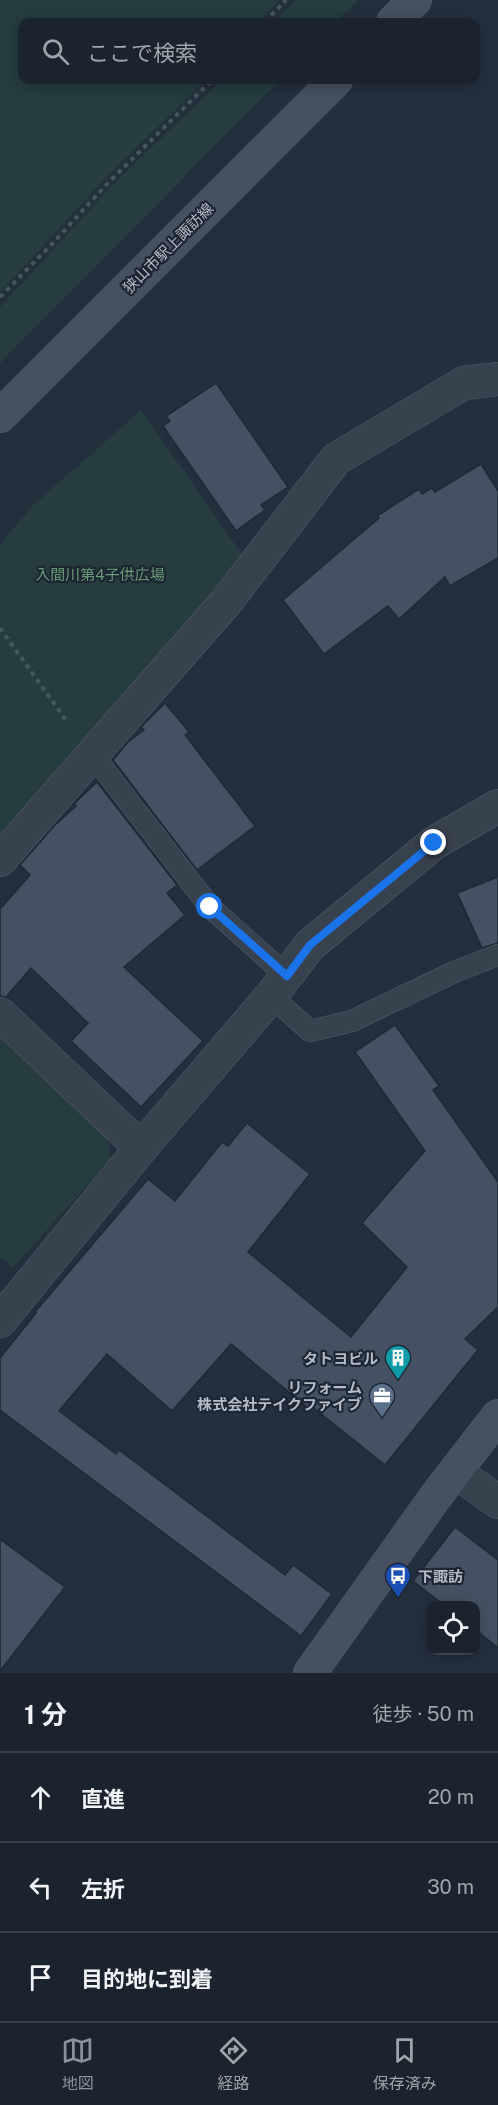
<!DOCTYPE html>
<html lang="ja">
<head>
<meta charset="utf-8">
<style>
	body { margin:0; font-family:"Public Sans","Noto Sans JP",sans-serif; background:#282f3a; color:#f1f3f6 }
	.controls { position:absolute; right:18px; bottom:18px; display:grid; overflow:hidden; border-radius:12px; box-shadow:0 3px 15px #0003 }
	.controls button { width:54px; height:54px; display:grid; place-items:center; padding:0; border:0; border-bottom:2px solid #39404a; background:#1b232e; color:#f1f3f6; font:30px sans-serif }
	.stop { position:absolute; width:18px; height:18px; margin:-14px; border:4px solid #1a73e8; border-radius:50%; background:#fff }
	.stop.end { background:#1a73e8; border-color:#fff; box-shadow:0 2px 6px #0008 }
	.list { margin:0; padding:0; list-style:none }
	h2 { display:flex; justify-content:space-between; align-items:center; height:78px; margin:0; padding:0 24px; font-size:26px }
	h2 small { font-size:20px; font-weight:400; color:#a0a4aa }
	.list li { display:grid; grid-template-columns:39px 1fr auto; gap:18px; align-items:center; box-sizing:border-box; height:90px; padding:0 24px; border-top:2px solid #39404a }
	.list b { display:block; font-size:22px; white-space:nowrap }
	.list em { font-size:20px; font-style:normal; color:#a0a4aa }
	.icon { flex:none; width:33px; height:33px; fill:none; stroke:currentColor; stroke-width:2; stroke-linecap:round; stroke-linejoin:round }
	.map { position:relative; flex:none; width:498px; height:1673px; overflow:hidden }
	.search { position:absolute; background:#1b232e; box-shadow:0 3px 15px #0003; left:18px; right:18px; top:18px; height:66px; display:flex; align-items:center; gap:15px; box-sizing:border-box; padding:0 21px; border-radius:12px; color:#a0a4aa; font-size:22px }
	.sheet { height:348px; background:#1b232e }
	nav { display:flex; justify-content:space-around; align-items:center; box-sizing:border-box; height:84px; border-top:2px solid #39404a; background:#1b232e; font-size:16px; color:#a0a4aa }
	nav a { display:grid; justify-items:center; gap:3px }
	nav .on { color:#8c9099 }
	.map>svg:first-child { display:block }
</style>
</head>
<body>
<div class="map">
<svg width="498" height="1673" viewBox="0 0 498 1673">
	<rect width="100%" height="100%" fill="#242f3e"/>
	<g fill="#263c3f">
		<polygon points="0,0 280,0 259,22 22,22 22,80 206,80 104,180 0,293"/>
		<polygon points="295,0 359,0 336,22 274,22"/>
		<polygon points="222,80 280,80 0,363 0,307 119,178"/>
		<polygon points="141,410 243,556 0,836 0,545 33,505"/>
		<polygon points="0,1039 107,1136 111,1159 13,1268 0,1257"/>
	</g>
	<g fill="#455162" stroke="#1f2835" stroke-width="1.5">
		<polygon points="216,383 288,487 261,505 265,510 236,531 163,426 170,421 166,416"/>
		<polygon points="481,464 498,491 498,558 450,586 445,577 399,619 388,606 324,654 283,600 379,518 377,516 419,489 422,494 432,488 435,492"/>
		<polygon points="165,703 189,732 185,735 255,826 197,870 113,760 128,742 144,730 141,727"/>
		<polygon points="97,782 177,885 167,893 185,915 124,967 203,1041 141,1107 71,1041 88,1023 31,968 6,997 0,996 0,909 30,875 20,865 55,825 76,806 74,804 78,800"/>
		<polygon points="498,877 498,943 482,948 457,893"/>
		<polygon points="395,1025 439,1086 433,1090 498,1182 498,1307 465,1339 478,1350 385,1465 310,1405 308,1408 231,1344 172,1411 107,1354 59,1411 116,1454 119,1450 285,1575 293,1565 332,1594 301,1636 0,1410 0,1358 36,1313 35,1312 148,1179 175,1201 222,1142 228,1146 247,1123 310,1174 248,1252 351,1337 407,1267 362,1223 425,1151 355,1052"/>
		<polygon points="455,1527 498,1560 498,1648 476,1630 476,1605 444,1605 413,1581"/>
		<polygon points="0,1539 65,1587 0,1671"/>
	</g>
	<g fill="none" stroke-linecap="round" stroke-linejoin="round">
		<defs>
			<g id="lane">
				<polyline points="92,754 210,907 287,976"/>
				<polyline points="271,996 310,1031 352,1021 454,972 498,955"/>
			</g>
			<g id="street">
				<polyline points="0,860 226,602 336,459 464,383 498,379"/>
				<polyline points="0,1014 141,1148"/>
				<polyline points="0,1321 141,1148 271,996 310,945 434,843 498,806"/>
				<polyline points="456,1472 498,1502"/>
			</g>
			<g id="secondary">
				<polyline points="393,22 415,0"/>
				<polyline points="0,416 336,80"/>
				<polyline points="310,1673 436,1496 498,1416"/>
			</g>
		</defs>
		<use href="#lane" stroke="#565f6c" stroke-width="22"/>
		<use href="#street" stroke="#565f6c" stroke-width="34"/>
		<use href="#secondary" stroke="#565f6c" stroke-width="34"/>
		<g stroke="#44595c" stroke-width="4" stroke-dasharray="4.5 4.5" stroke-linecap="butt">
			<polyline points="265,22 286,0"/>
			<polyline points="0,297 52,244 107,184 212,80"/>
			<polyline points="0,628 68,723"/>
		</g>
		<use href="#lane" stroke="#38414e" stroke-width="21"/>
		<use href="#street" stroke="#38414e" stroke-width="33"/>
		<use href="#secondary" stroke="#465061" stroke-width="33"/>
	</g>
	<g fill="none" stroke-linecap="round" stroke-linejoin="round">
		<polyline stroke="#1a73e8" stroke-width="8" points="210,907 287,976 310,945 434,843"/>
	</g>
	<defs>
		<symbol id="building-pin" viewBox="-11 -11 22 30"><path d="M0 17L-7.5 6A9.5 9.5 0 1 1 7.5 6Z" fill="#0f9aa8" stroke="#1d2633"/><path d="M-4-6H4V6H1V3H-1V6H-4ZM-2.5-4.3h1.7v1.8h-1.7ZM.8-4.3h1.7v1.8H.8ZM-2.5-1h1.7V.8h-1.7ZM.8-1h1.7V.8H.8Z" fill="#fff"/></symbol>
		<symbol id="office-pin" viewBox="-11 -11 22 30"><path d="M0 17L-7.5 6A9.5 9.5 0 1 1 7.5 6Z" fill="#5c6f8a" stroke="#1d2633"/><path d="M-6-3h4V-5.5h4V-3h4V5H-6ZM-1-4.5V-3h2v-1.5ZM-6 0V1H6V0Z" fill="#fff"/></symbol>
		<symbol id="bus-pin" viewBox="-11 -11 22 30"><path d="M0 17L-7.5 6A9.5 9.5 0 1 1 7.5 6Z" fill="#1a4fb4" stroke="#1d2633"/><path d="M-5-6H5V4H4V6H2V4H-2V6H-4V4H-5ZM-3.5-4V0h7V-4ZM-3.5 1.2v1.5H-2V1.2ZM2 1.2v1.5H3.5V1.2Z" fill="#fff"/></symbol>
	</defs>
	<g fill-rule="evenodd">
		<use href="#building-pin" x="383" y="1343" width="30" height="40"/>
		<use href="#office-pin" x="367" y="1381" width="30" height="40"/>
		<use href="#bus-pin" x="383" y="1561" width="30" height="40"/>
	</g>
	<g text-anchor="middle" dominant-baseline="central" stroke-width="4.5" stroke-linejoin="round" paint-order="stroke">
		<g font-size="15" fill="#b4bcc9" stroke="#1d2633">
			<text transform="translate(168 248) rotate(-45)">狭山市駅上諏訪線</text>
		</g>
		<g font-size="15" fill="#6b9a76" stroke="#1d2633">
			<text x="100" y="574">入間川第4子供広場</text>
		</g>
		<g font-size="15" font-weight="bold" fill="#b4bcc9" stroke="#1d2633" text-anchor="end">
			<text x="378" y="1358">タトヨビル</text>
			<text x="362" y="1387">リフォーム<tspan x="362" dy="17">株式会社テイクファイブ</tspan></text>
			<text x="418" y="1576" text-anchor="start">下諏訪</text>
		</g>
	</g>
</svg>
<div class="controls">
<button><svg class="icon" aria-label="locate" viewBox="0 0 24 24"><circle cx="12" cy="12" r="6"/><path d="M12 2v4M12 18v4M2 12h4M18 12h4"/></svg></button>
</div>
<div class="stop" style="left:210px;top:907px"></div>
<div class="stop end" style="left:434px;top:843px"></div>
<div class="search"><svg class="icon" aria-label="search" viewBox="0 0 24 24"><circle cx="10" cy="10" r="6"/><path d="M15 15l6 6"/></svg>ここで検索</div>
</div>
<section class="sheet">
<h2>1 分<small>徒歩 · 50 m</small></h2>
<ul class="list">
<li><svg class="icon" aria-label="ahead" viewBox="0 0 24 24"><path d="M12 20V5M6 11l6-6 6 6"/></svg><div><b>直進</b></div><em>20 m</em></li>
<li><svg class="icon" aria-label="left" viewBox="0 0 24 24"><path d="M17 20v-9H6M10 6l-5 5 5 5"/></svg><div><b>左折</b></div><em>30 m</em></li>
<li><svg class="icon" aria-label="arrive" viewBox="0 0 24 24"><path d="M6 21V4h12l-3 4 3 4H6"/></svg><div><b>目的地に到着</b></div></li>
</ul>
</section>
<nav>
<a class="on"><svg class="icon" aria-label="map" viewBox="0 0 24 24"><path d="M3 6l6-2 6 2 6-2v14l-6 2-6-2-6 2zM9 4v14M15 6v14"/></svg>地図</a>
<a><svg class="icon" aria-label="directions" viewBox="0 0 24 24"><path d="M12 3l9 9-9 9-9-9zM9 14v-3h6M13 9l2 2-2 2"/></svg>経路</a>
<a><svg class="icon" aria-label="saved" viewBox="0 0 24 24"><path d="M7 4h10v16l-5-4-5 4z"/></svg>保存済み</a>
</nav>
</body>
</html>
